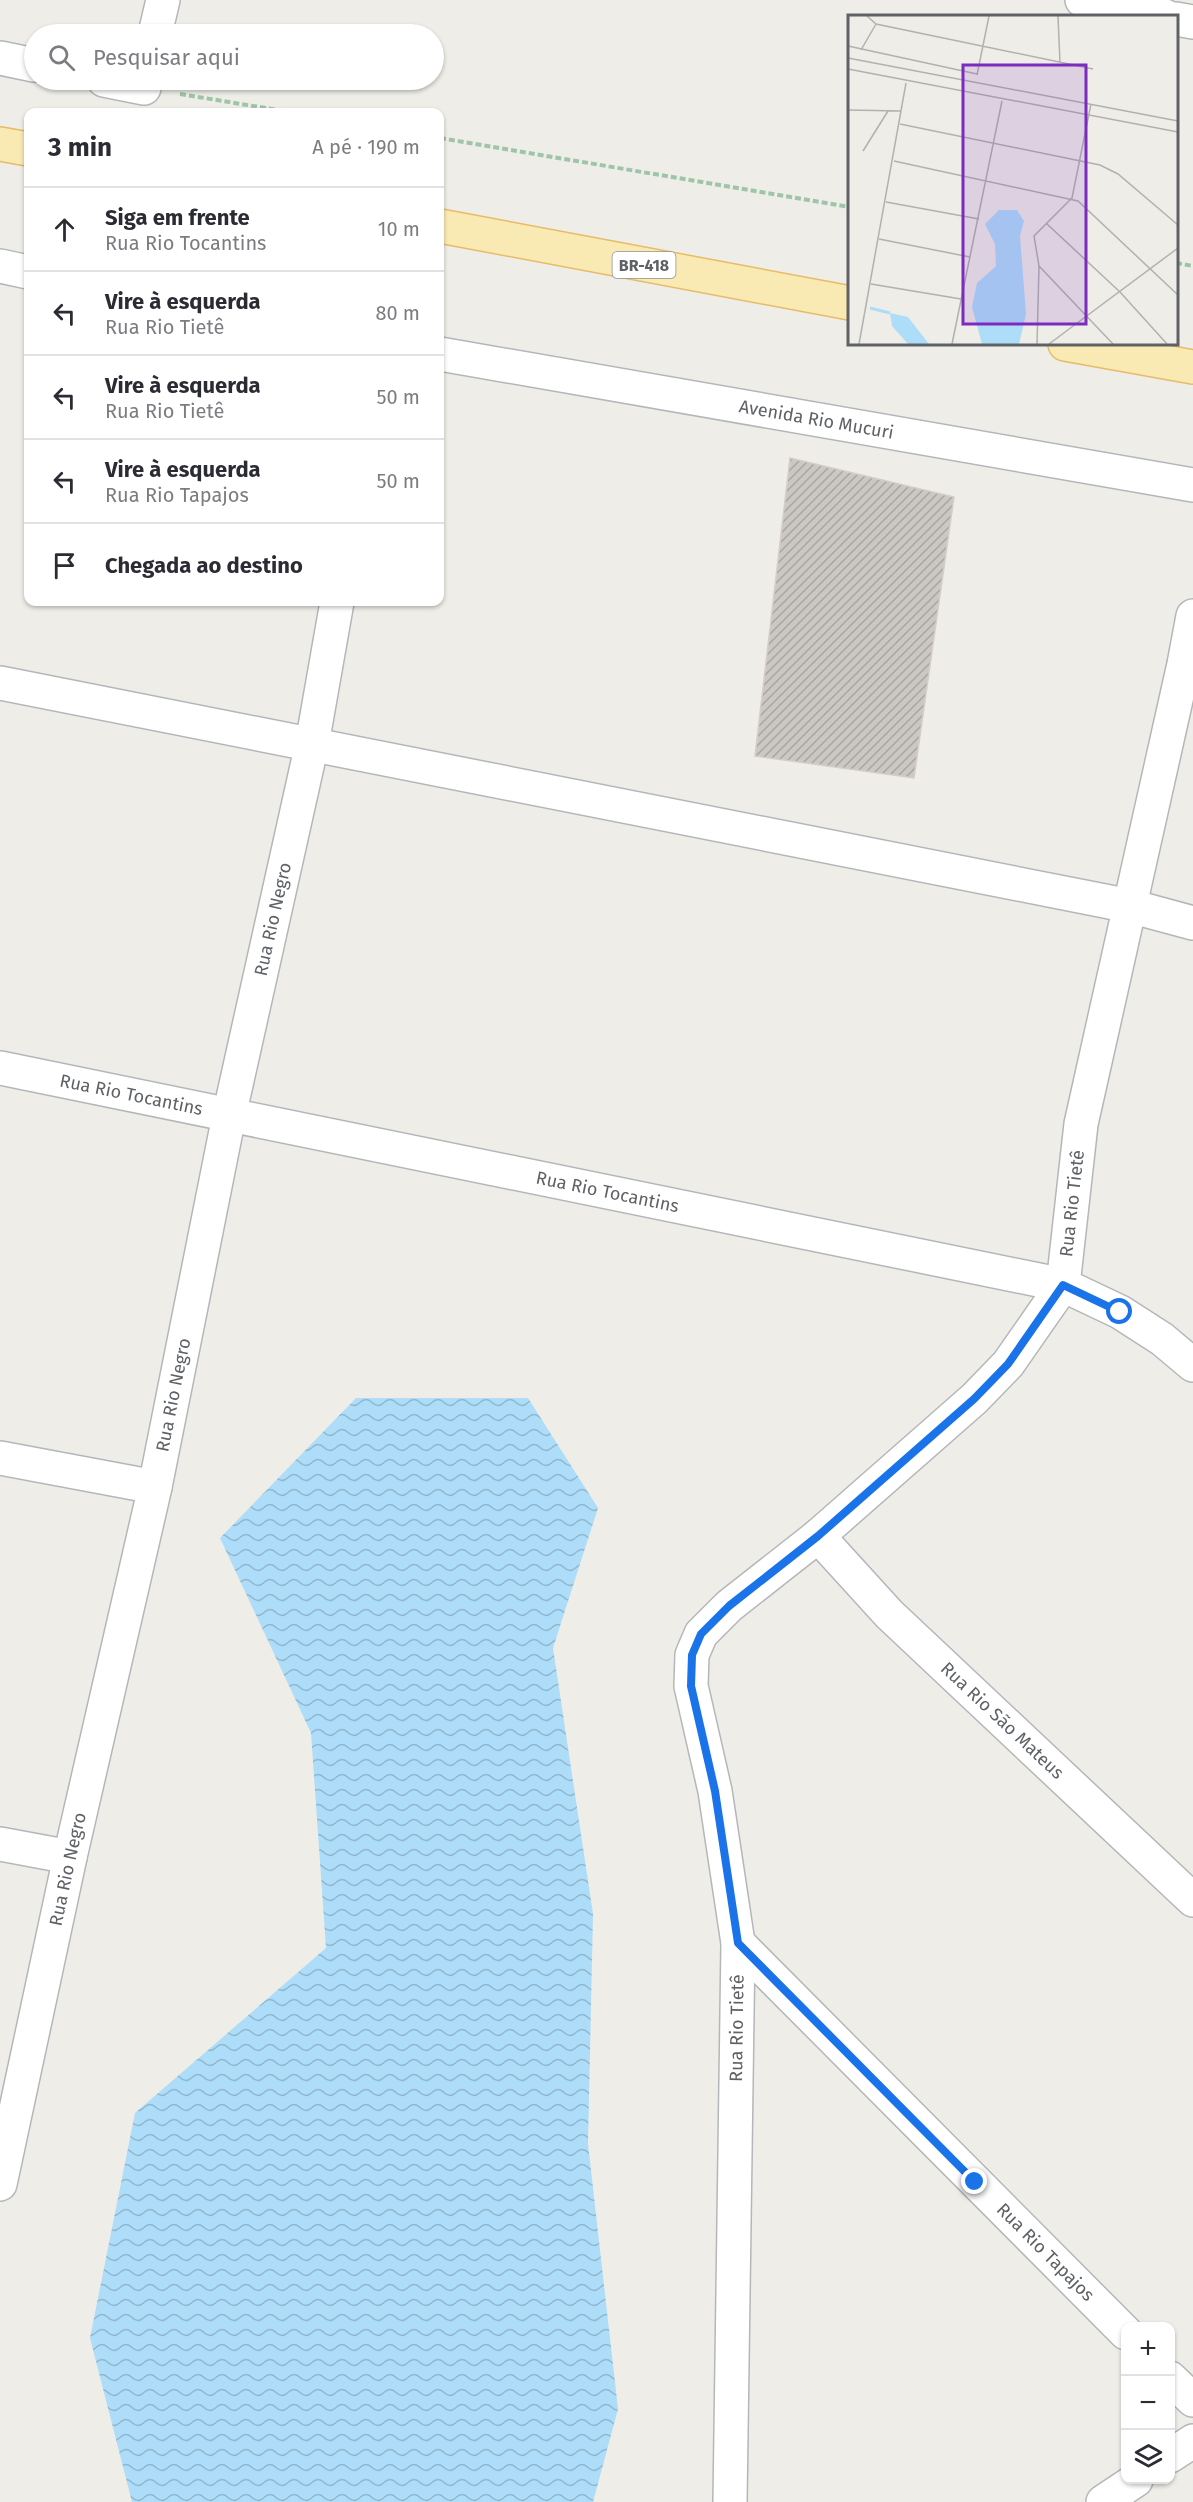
<!DOCTYPE html>
<html lang="pt">
<head>
<meta charset="utf-8">
<style>
	body { margin:0; font-family:"Fira Sans",sans-serif; background:#f7f7f7; color:#2b2b33 }
	.controls { position:absolute; right:18px; bottom:18px; display:grid; overflow:hidden; border-radius:12px; box-shadow:0 2px 4px #0004 }
	.controls button { width:54px; height:54px; display:grid; place-items:center; padding:0; border:0; border-bottom:2px solid #e1e1e2; background:#fff; color:#2b2b33; font:30px sans-serif }
	.stop { position:absolute; width:18px; height:18px; margin:-14px; border:4px solid #1a73e8; border-radius:50%; background:#fff }
	.stop.end { background:#1a73e8; border-color:#fff; box-shadow:0 2px 6px #0008 }
	.list { margin:0; padding:0; list-style:none }
	h2 { display:flex; justify-content:space-between; align-items:center; height:78px; margin:0; padding:0 24px; font-size:26px }
	h2 small { font-size:20px; font-weight:400; color:#7c7c81 }
	.list li { display:grid; grid-template-columns:39px 1fr auto; gap:18px; align-items:center; box-sizing:border-box; height:84px; padding:0 24px; border-top:2px solid #e1e1e2 }
	.list b { display:block; font-size:22px; white-space:nowrap }
	.list p { margin:0; font-size:20px; white-space:nowrap; color:#7c7c81 }
	.list em { font-size:20px; font-style:normal; color:#7c7c81 }
	.icon { flex:none; width:33px; height:33px; fill:none; stroke:currentColor; stroke-width:2; stroke-linecap:round; stroke-linejoin:round }
	.map { position:relative; flex:none; width:1193px; height:2502px; overflow:hidden }
	.search { position:absolute; background:#fff; box-shadow:0 2px 4px #0004; left:24px; top:24px; width:420px; height:66px; display:flex; align-items:center; gap:15px; box-sizing:border-box; padding:0 21px; border-radius:33px; color:#7c7c81; font-size:22px }
	.panel { position:absolute; background:#fff; box-shadow:0 2px 4px #0004; left:24px; top:108px; width:420px; height:498px; border-radius:12px }
	.map>svg:first-child { display:block }
</style>
</head>
<body>
<div class="map">
<svg width="1193" height="2502" viewBox="0 0 1193 2502">
	<defs>
		<pattern id="water-waves" width="16" height="10" patternUnits="userSpaceOnUse" patternTransform="scale(1.5)"><rect width="16" height="10" fill="#adddf9"/><path d="M0 5q4-4 8 0t8 0" fill="none" stroke="#90b7cd"/></pattern>
		<pattern id="building-hatch" width="6" height="6" patternUnits="userSpaceOnUse" patternTransform="scale(1.5)"><rect width="6" height="6" fill="#cbc8c4"/><path d="M-1 1l2-2M0 6l6-6M5 7l2-2" fill="none" stroke="#a8a6a3"/></pattern>
	</defs>
	<rect width="100%" height="100%" fill="#efede7"/>
	<polygon fill="url(#water-waves)" points="356,1398 528,1398 598,1508 553,1648 593,1914 588,2144 618,2409 593,2502 132,2502 90,2338 135,2113 326,1948 311,1733 220,1538"/>
	<polygon fill="url(#building-hatch)" stroke="#d4cec5" stroke-width="1.5" points="790,458 954,497 914,778 755,756"/>
	<g fill="none" stroke-linecap="round" stroke-linejoin="round">
		<defs>
			<g id="minor">
				<polyline points="1082,0 1165,16"/>
				<polyline points="1176,19 1193,22"/>
				<polyline points="155,34 163,0"/>
				<polyline points="0,58 34,65"/>
				<polyline points="104,80 144,88"/>
				<polyline points="0,266 28,272"/>
				<path id="s1" d="M 440,354 L 1193,485"/>
				<polyline points="0,683 1130,906 1193,923"/>
				<path id="s2" d="M 0,1068 L 1063,1285 L 1120,1312 L 1162,1339 L 1193,1365"/>
				<polyline points="0,1458 155,1487"/>
				<path id="s3" d="M 818,1536 L 889,1614 L 1193,1900"/>
				<polyline points="0,1844 70,1857"/>
				<path id="s4" d="M 738,1943 L 1126,2333"/>
				<path id="s5" d="M 0,2184 L 70,1857 L 155,1487 L 229,1116 L 312,744 L 337,602"/>
				<polyline points="1170,2378 1193,2400"/>
				<polyline points="1170,2456 1193,2441"/>
				<path id="s6" d="M 730,2502 L 738,1943 L 715,1791 L 691,1686 L 692,1655 L 701,1634 L 729,1606 L 818,1536 L 974,1399 L 1008,1364 L 1063,1285 L 1081,1124 L 1184,664 L 1193,616"/>
				<polyline points="1103,2502 1136,2480"/>
			</g>
			<g id="major">
				<polyline points="0,144 28,149"/>
				<polyline points="440,226 850,303"/>
				<polyline points="1065,344 1193,367"/>
			</g>
		</defs>
		<use href="#minor" stroke="#b4b7ba" stroke-width="36"/>
		<use href="#major" stroke="#e7bb68" stroke-width="36"/>
		<g stroke="#9ec5a7" stroke-width="4" stroke-dasharray="6 3" stroke-linecap="butt">
			<polyline points="180,94 290,112"/>
			<polyline points="440,138 850,207"/>
			<polyline points="1176,263 1193,266"/>
		</g>
		<use href="#minor" stroke="#fff" stroke-width="33"/>
		<use href="#major" stroke="#f9e9b2" stroke-width="33"/>
	</g>
	<g fill="none" stroke-linecap="round" stroke-linejoin="round">
		<polyline stroke="#1a73e8" stroke-width="8" points="975,2182 738,1943 715,1791 691,1686 692,1655 701,1634 729,1606 818,1536 974,1399 1008,1364 1063,1285 1120,1312"/>
	</g>
	<g text-anchor="middle" dominant-baseline="central" stroke-width="6" stroke-linejoin="round" paint-order="stroke">
		<rect fill="#fff" stroke="#8e9194" stroke-width="1.5" x="612.5" y="252" width="63" height="26" rx="4.5"/>
		<g font-size="16" font-weight="bold" fill="#5e6266">
			<text x="644" y="265">BR-418</text>
		</g>
		<g font-size="18" fill="#5e6266" stroke="#fff">
			<text stroke="none"><textPath href="#s1" startOffset="382">Avenida Rio Mucuri</textPath></text>
			<text stroke="none"><textPath href="#s5" startOffset="1294">Rua Rio Negro</textPath></text>
			<text stroke="none"><textPath href="#s2" startOffset="134">Rua Rio Tocantins</textPath></text>
			<text stroke="none"><textPath href="#s2" startOffset="620">Rua Rio Tocantins</textPath></text>
			<text stroke="none"><textPath href="#s6" startOffset="1462">Rua Rio Tietê</textPath></text>
			<text stroke="none"><textPath href="#s5" startOffset="808">Rua Rio Negro</textPath></text>
			<text stroke="none"><textPath href="#s3" startOffset="261">Rua Rio São Mateus</textPath></text>
			<text stroke="none"><textPath href="#s5" startOffset="322">Rua Rio Negro</textPath></text>
			<text stroke="none"><textPath href="#s6" startOffset="474">Rua Rio Tietê</textPath></text>
			<text stroke="none"><textPath href="#s4" startOffset="436">Rua Rio Tapajos</textPath></text>
		</g>
	</g>
	<g transform="translate(848 15)">
		<rect width="330" height="330" fill="#efede7"/>
		<path d="M 151,195 L 169,195 L 176,206 L 172,221 L 178,299 L 171,329 L 134,329 L 124,292 L 129,268 L 148,251 L 147,229 L 137,209 ZM 42,298 L 60,302 L 81,329 L 60,329 L 44,311 Z" fill="#adddf9"/>
		<path fill="none" stroke="#adddf9" stroke-width="3" d="M 22,293 L 42,298"/>
		<path fill="none" stroke="#b1b1af" stroke-width="1.5" d="M 19,1 L 28,9 L 245,54M 210,1 L 212,48M 0,31 L 129,59M 13,35 L 28,9M 0,43 L 330,106M 0,54 L 330,117M 129,60 L 141,1M 0,95 L 53,96M 52,109 L 252,150 L 270,159 L 330,210M 15,136 L 40,96M 46,146 L 230,186 L 330,280M 38,187 L 131,204M 199,209 L 272,277 L 319,329M 31,224 L 122,242M 191,251 L 265,329M 23,269 L 113,284M 11,329 L 58,68M 104,329 L 154,86M 189,329 L 191,251 L 186,221 L 224,183 L 243,89M 201,329 L 330,233"/>
		<path fill="#7b2cbf" fill-opacity="0.15" stroke="#7b2cbf" stroke-width="3" d="M 115,50 L 238,50 L 238,309 L 115,309 Z"/>
		<rect width="330" height="330" fill="none" stroke="#5e6266" stroke-width="3"/>
	</g>
</svg>
<div class="controls">
<button>+</button>
<button>−</button>
<button><svg class="icon" aria-label="layers" viewBox="0 0 24 24"><path d="M12 4l9 5-9 5-9-5zM3 14l9 5 9-5"/></svg></button>
</div>
<div class="stop" style="left:1120px;top:1312px"></div>
<div class="stop end" style="left:975px;top:2182px"></div>
<div class="search"><svg class="icon" aria-label="search" viewBox="0 0 24 24"><circle cx="10" cy="10" r="6"/><path d="M15 15l6 6"/></svg>Pesquisar aqui</div>
<section class="panel">
<h2>3 min<small>A pé · 190 m</small></h2>
<ul class="list">
<li><svg class="icon" aria-label="ahead" viewBox="0 0 24 24"><path d="M12 20V5M6 11l6-6 6 6"/></svg><div><b>Siga em frente</b><p>Rua Rio Tocantins</p></div><em>10 m</em></li>
<li><svg class="icon" aria-label="left" viewBox="0 0 24 24"><path d="M17 20v-9H6M10 6l-5 5 5 5"/></svg><div><b>Vire à esquerda</b><p>Rua Rio Tietê</p></div><em>80 m</em></li>
<li><svg class="icon" aria-label="left" viewBox="0 0 24 24"><path d="M17 20v-9H6M10 6l-5 5 5 5"/></svg><div><b>Vire à esquerda</b><p>Rua Rio Tietê</p></div><em>50 m</em></li>
<li><svg class="icon" aria-label="left" viewBox="0 0 24 24"><path d="M17 20v-9H6M10 6l-5 5 5 5"/></svg><div><b>Vire à esquerda</b><p>Rua Rio Tapajos</p></div><em>50 m</em></li>
<li><svg class="icon" aria-label="arrive" viewBox="0 0 24 24"><path d="M6 21V4h12l-3 4 3 4H6"/></svg><div><b>Chegada ao destino</b></div></li>
</ul>
</section>
</div>
</body>
</html>
